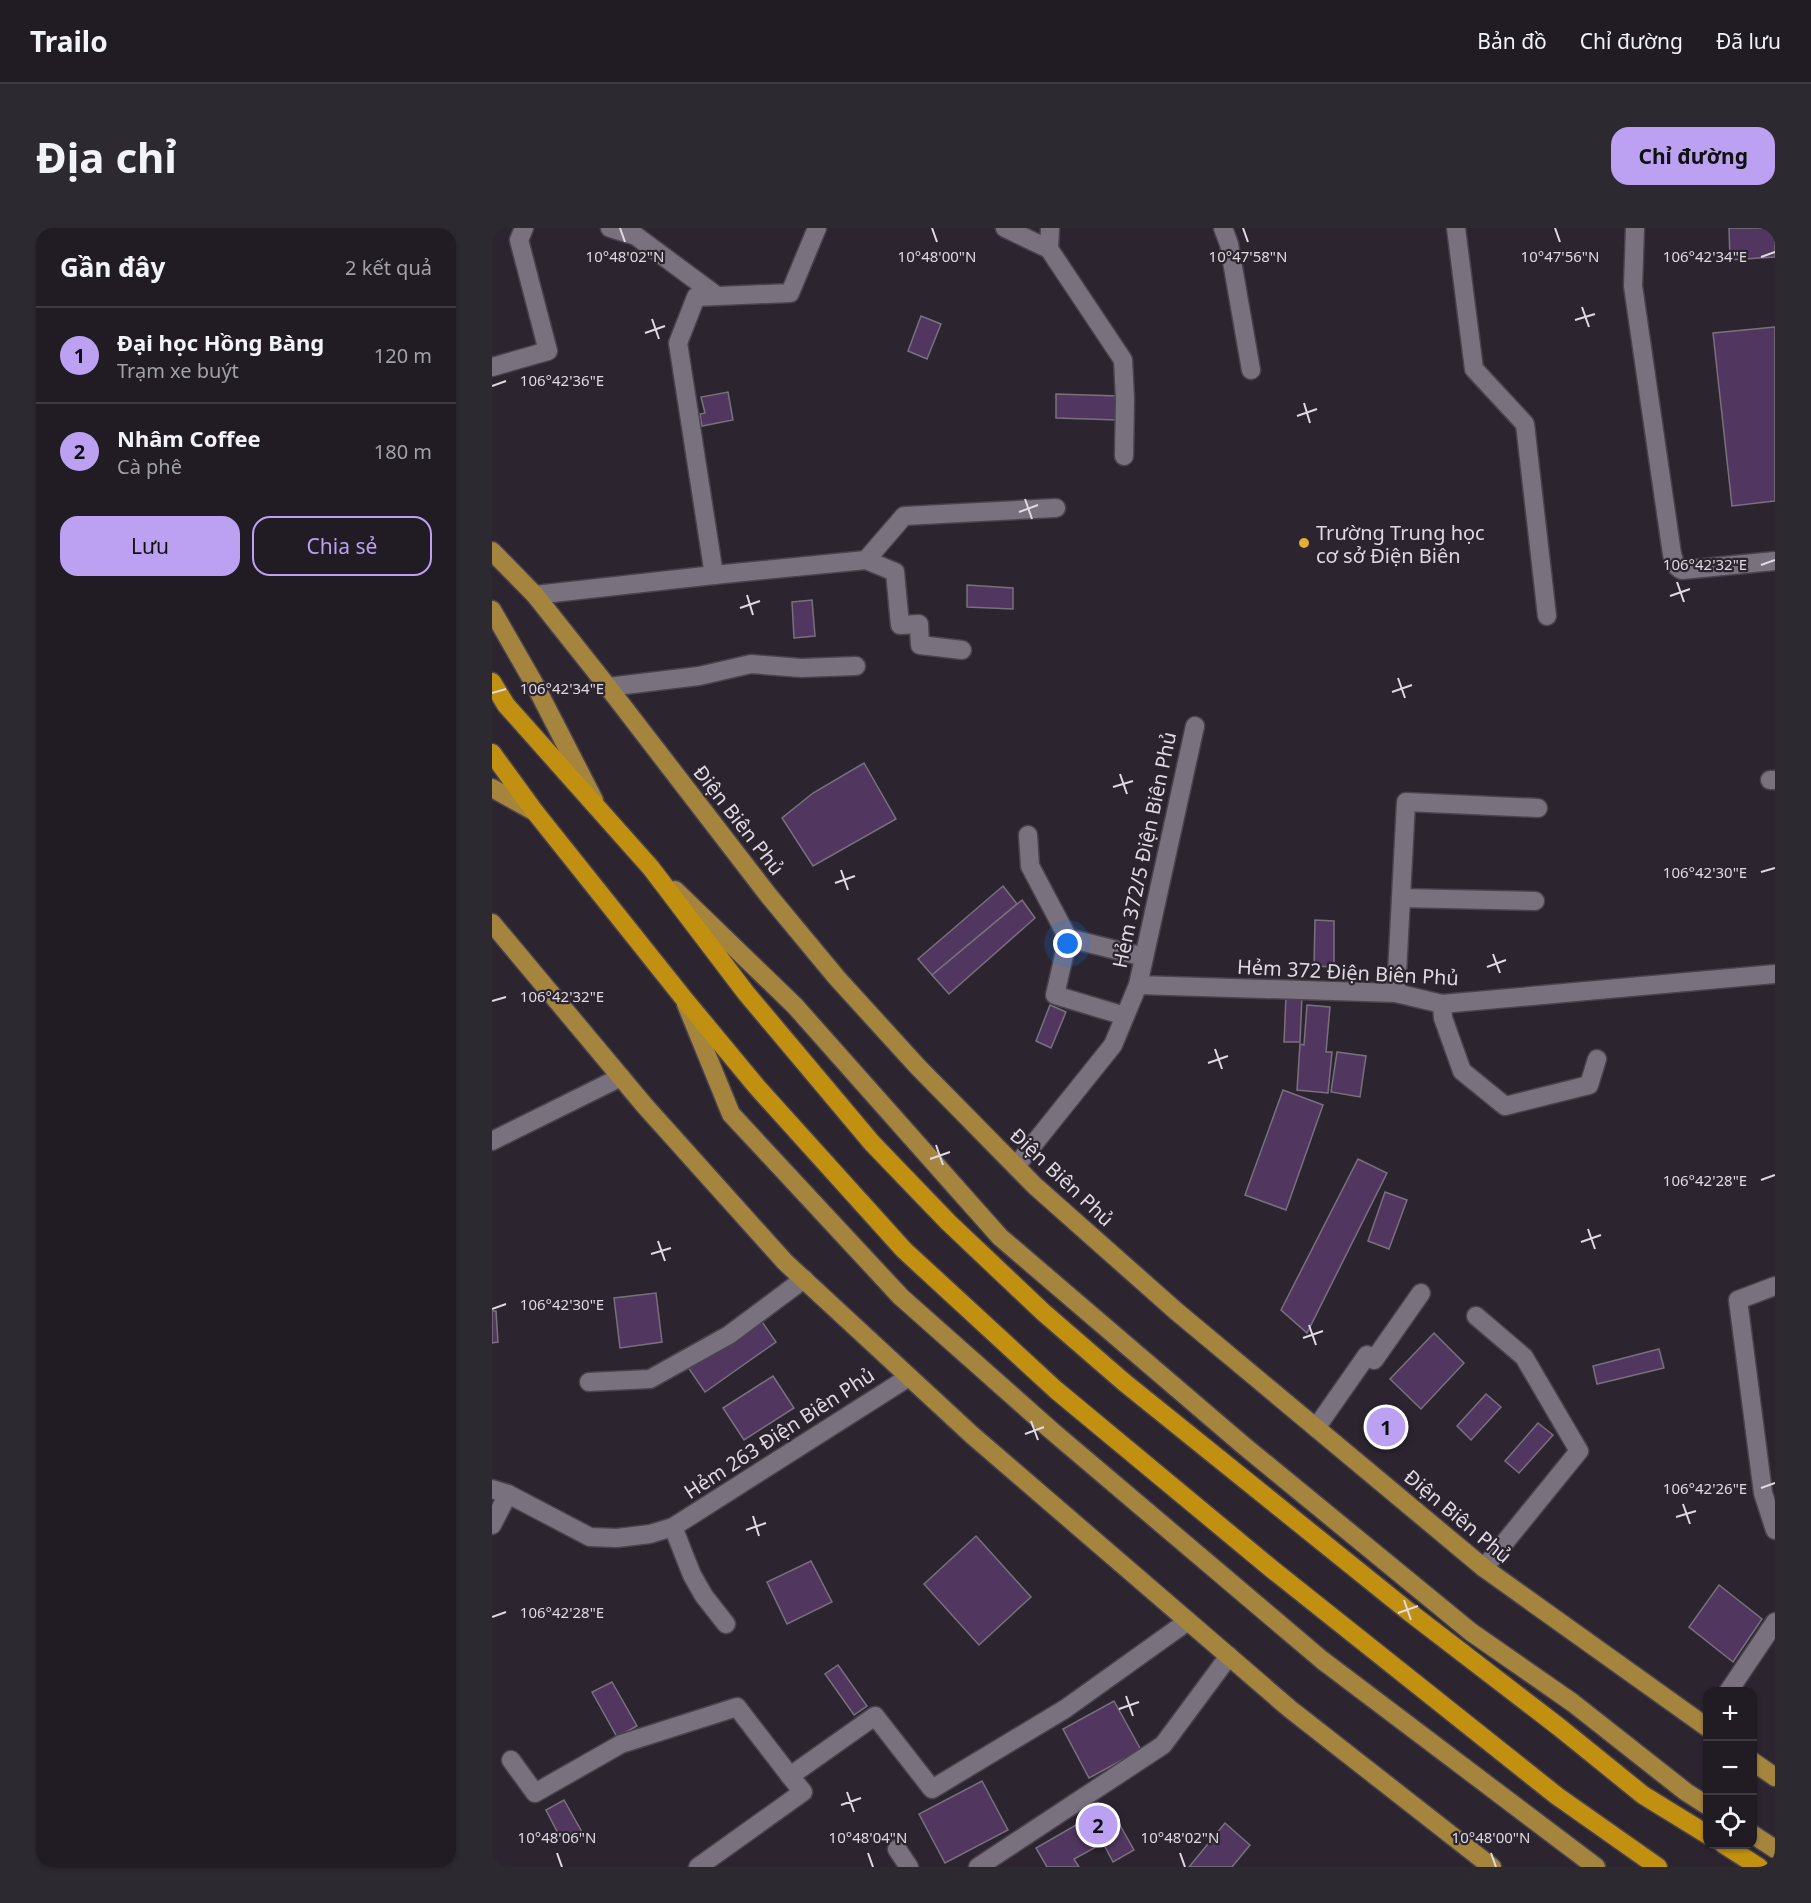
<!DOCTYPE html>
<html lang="vi">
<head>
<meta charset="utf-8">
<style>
	body { margin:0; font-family:"Noto Sans",sans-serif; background:#2d2931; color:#f1f3f6 }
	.controls { position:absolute; right:18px; bottom:18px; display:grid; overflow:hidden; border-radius:12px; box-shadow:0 2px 4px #0004 }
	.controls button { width:54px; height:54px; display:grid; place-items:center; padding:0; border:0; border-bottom:2px solid #3e3a41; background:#211c24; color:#f1f3f6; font:30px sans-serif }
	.you { position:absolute; left:576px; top:716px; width:21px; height:21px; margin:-15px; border:4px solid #fff; border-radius:50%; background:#1a73e8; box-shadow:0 0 0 9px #1a73e833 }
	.badge { display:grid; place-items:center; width:39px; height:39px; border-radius:50%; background:#bca0f2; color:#111; font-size:20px; font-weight:700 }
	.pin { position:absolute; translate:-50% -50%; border:3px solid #fff; box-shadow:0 2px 6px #0006 }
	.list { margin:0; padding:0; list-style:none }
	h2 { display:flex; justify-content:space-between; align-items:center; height:78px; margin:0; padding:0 24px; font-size:26px }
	h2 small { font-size:20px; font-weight:400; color:#a2a1a6 }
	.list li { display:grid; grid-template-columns:39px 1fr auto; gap:18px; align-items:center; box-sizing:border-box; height:96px; padding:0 24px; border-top:2px solid #3e3a41 }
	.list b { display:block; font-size:22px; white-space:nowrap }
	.list p { margin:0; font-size:20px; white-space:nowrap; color:#a2a1a6 }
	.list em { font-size:20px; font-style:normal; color:#a2a1a6 }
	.actions { display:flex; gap:12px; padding:18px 24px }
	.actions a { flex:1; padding:14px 0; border:2px solid #bca0f2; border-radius:18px; text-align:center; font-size:21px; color:#bca0f2 }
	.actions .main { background:#bca0f2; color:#111 }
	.icon { flex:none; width:33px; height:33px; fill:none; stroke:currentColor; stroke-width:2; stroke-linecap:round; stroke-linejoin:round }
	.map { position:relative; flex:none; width:1283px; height:1639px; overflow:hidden; border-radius:18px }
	header { display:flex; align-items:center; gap:36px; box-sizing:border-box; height:84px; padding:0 30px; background:#211c24; border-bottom:2px solid #3e3a41 }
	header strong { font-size:28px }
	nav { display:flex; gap:33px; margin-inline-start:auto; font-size:21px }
	.intro { display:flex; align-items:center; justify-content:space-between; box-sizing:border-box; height:144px; padding:0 36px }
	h1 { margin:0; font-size:42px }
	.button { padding:15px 27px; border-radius:18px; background:#bca0f2; color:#111; font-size:21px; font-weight:700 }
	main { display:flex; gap:36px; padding:0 36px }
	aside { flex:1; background:#211c24; border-radius:18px; box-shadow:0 2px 4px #0004 }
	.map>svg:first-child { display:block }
</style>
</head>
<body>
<header>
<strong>Trailo</strong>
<nav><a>Bản đồ</a><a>Chỉ đường</a><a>Đã lưu</a></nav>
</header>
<div class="intro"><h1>Địa chỉ</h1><a class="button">Chỉ đường</a></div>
<main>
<aside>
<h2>Gần đây<small>2 kết quả</small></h2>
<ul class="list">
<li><span class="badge">1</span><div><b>Đại học Hồng Bàng</b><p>Trạm xe buýt</p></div><em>120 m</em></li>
<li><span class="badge">2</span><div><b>Nhâm Coffee</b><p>Cà phê</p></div><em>180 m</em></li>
</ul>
<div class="actions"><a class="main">Lưu</a><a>Chia sẻ</a></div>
</aside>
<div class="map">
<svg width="1283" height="1639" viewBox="0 0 1283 1639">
	<rect width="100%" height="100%" fill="#2c2530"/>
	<g fill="#513760" stroke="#79707e" stroke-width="1.5">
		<polygon points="1237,0 1283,0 1283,29 1238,32"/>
		<polygon points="429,88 449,96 435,131 416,123"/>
		<polygon points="1283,99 1283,273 1240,278 1221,105"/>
		<polygon points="236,164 241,192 210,198 208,186 213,185 209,169"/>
		<polygon points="564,166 627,168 626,192 564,190"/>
		<polygon points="475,357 521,360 521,381 475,379"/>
		<polygon points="320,372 323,408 302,410 300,374"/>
		<polygon points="372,535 404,591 321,638 290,590 321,565"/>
		<polygon points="511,658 525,676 440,747 426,731"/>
		<polygon points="530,672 543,690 457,766 440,747"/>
		<polygon points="823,692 842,693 842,739 822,738"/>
		<polygon points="794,768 810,768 808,814 792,814"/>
		<polygon points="558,777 574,784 559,820 544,813"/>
		<polygon points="815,777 838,779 834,824 840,824 836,865 805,862 808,816 812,817"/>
		<polygon points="845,824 874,828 868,869 839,864"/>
		<polygon points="791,862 831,877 794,982 753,967"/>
		<polygon points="866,931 895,945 815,1105 789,1082"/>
		<polygon points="893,964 915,972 897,1021 876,1013"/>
		<polygon points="164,1065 170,1114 128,1120 122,1070"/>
		<polygon points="0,1083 4,1083 6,1114 0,1115"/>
		<polygon points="266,1088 284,1114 213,1164 195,1138"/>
		<polygon points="942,1105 972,1135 929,1181 898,1151"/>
		<polygon points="1167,1121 1172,1140 1105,1156 1101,1138"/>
		<polygon points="281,1148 302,1180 252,1212 231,1180"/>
		<polygon points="994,1166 1009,1179 979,1212 965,1198"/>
		<polygon points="1046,1195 1061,1207 1027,1245 1013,1233"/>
		<polygon points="484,1308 539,1369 487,1417 432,1356"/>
		<polygon points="319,1333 340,1374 295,1396 275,1354"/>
		<polygon points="1227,1357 1270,1391 1241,1434 1197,1399"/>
		<polygon points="346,1437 375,1478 362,1487 333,1446"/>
		<polygon points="120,1454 145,1498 125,1509 100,1464"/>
		<polygon points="622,1473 649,1522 597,1550 571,1501"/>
		<polygon points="490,1553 516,1602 453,1635 427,1586"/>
		<polygon points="72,1572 90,1604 71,1615 54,1582"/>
		<polygon points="617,1578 642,1622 621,1634 611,1615 582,1631 587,1639 555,1639 544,1620"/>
		<polygon points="733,1595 758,1617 740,1639 697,1639"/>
	</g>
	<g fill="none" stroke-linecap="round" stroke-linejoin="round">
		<defs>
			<g id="lane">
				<polyline points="964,0 982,141 1033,196 1055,388"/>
				<polyline points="0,139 56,123 27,12 32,0"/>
				<polyline points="116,459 207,448 259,436 309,440 364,438"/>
				<polyline points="703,498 646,757 904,765 950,776 1283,746"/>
				<polyline points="1278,552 1283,552"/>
				<polyline points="536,607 538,638 576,710 652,729"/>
				<polyline points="576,710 563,767 633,788"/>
				<polyline points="950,776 951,790 970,843 1013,878 1097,857 1105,831"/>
				<polyline points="0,913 129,849"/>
				<polyline points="0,1297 16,1266 98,1309 125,1310 158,1306 181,1299 417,1149"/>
				<polyline points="181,1299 200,1347 212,1368 234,1396"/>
				<polyline points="206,1639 311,1564 298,1548"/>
			</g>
			<g id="street">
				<polyline points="118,0 144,8 225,68"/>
				<polyline points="513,0 557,21 631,132 633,171 632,228"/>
				<polyline points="731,0 737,16 759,142"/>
				<path d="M 1143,0 L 1141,58 L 1180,326 C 1182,333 1183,339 1190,342 L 1283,333"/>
				<polyline points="557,21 558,0"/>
				<polyline points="374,332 403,344 408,397 427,396 428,417 470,422"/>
				<polyline points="222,347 186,115 204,69 298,65 325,0"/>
				<polyline points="43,367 222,347 374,332 412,288 564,280"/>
				<polyline points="909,670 1043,673"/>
				<polyline points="904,765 914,574 1046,580"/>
				<polyline points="524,938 621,817 646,757"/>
				<polyline points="1283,1058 1246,1072 1271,1265 1283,1302"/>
				<polyline points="984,1088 1032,1129 1087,1223 992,1340"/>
				<polyline points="97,1154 158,1151 237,1107 312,1051"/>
				<polyline points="824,1200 875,1127 882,1132 929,1065"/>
				<polyline points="0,1261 16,1266"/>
				<polyline points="1236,1464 1283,1394"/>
				<polyline points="19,1532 43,1565 129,1516 245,1479 298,1548 383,1488 440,1561 573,1481 696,1393"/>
				<polyline points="405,1621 417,1639"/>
				<polyline points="486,1639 671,1517 737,1428"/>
			</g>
			<g id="primary">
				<polyline points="0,323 43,367 116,459 277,668 345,750 426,839 543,958 684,1083 992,1340 1216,1500"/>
				<polyline points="0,382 43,457 102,572"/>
				<polyline points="0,560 43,584"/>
				<polyline points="183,662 303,778 508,1009 751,1217 979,1404 1081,1475 1194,1564 1216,1578"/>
				<polyline points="0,695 153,878 293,1034 480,1207 798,1481 1000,1639"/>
				<polyline points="194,776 239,886 409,1069 560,1203 830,1432 1104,1639"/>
				<polyline points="1260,1533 1283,1549"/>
				<polyline points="1260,1606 1283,1621"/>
			</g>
			<g id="highway">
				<polyline points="0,454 14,477 159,640 254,765 380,915 456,994 551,1084 633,1155 916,1383 1067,1499 1151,1567 1216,1607"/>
				<polyline points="0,525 43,584 193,772 265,859 412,1022 564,1162 781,1342 1065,1568 1166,1639"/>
				<polyline points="1231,1616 1267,1639"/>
			</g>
		</defs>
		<use href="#lane" stroke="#49434d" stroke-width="21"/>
		<use href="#street" stroke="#49434d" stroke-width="21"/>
		<use href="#primary" stroke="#49434d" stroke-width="21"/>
		<use href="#highway" stroke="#49434d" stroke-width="21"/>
		<use href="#lane" stroke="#7a717f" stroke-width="18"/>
		<use href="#street" stroke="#7a717f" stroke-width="18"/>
		<use href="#primary" stroke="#a5843d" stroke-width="18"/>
		<use href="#highway" stroke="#c19011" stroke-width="18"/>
	</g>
	<path fill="none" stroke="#dfdae2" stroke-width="2" d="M 128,0 L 133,14M 440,0 L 445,14M 751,0 L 756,14M 1063,0 L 1068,14M 1269,29 L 1283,24M 1090,79 L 1097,99M 160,91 L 167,111M 1083,92 L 1103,86M 153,105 L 173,98M 0,158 L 14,153M 812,175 L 818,195M 805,188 L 825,181M 533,271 L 540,291M 527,284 L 546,277M 1269,337 L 1283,332M 1185,354 L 1192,374M 255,367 L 261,387M 1178,368 L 1198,361M 248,380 L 268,373M 906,450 L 913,470M 900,464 L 920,457M 0,465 L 14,461M 628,546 L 635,566M 621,559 L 641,553M 349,642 L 356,662M 1269,644 L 1283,640M 343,655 L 363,648M 1001,726 L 1008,745M 995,739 L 1014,732M 0,773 L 14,769M 723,821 L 730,841M 716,835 L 736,828M 444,917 L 451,937M 438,931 L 458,924M 1269,952 L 1283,947M 1096,1001 L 1103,1021M 166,1013 L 173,1033M 1089,1014 L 1109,1007M 159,1026 L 179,1020M 0,1081 L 14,1076M 817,1097 L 824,1117M 811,1110 L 831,1103M 539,1193 L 546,1212M 533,1206 L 552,1199M 1269,1260 L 1283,1255M 1191,1276 L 1198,1296M 261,1288 L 267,1308M 1184,1289 L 1204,1283M 254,1302 L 274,1295M 912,1372 L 919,1392M 906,1385 L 926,1378M 0,1389 L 14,1384M 634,1468 L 641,1488M 627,1481 L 647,1474M 355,1564 L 362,1584M 349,1577 L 369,1570M 65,1625 L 70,1639M 376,1625 L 381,1639M 688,1625 L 693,1639M 999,1625 L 1004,1639"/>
	<circle fill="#e3ae35" stroke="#2c2530" stroke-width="2" cx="812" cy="315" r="6"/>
	<g text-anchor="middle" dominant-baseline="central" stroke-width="4.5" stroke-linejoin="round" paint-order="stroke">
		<g font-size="20" fill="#dfdae2" stroke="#2c2530" text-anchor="start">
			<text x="824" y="304">Trường Trung học<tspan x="824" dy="23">cơ sở Điện Biên</tspan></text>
		</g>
		<g font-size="20" fill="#dfdae2" stroke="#2c2530">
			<text transform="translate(247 592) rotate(52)">Điện Biên Phủ</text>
			<text transform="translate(652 622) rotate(-78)">Hẻm 372/5 Điện Biên Phủ</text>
			<text transform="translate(856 744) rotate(3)">Hẻm 372 Điện Biên Phủ</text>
			<text transform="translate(570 949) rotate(43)">Điện Biên Phủ</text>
			<text transform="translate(287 1205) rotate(-33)">Hẻm 263 Điện Biên Phủ</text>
			<text transform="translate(966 1288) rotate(40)">Điện Biên Phủ</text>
		</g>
	</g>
	<g font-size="15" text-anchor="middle" fill="#dfdae2" stroke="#2c2530" stroke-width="4.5" stroke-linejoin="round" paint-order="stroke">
		<text x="1213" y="34">106°42'34"E</text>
		<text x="1068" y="34">10°47'56"N</text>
		<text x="133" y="34">10°48'02"N</text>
		<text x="445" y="34">10°48'00"N</text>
		<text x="756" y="34">10°47'58"N</text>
		<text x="70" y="158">106°42'36"E</text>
		<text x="1213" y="342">106°42'32"E</text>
		<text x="70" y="466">106°42'34"E</text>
		<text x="1213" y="650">106°42'30"E</text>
		<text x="70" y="774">106°42'32"E</text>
		<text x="1213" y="958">106°42'28"E</text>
		<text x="70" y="1082">106°42'30"E</text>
		<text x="1213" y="1266">106°42'26"E</text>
		<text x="70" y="1390">106°42'28"E</text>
		<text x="65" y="1615">10°48'06"N</text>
		<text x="376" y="1615">10°48'04"N</text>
		<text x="688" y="1615">10°48'02"N</text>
		<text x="999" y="1615">10°48'00"N</text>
	</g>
</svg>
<div class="controls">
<button>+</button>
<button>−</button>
<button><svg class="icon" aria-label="locate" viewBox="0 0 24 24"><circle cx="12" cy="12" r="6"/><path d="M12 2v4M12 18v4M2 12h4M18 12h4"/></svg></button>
</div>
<div class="you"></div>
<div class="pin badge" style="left:894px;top:1199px">1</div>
<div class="pin badge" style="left:606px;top:1597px">2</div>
</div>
</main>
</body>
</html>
